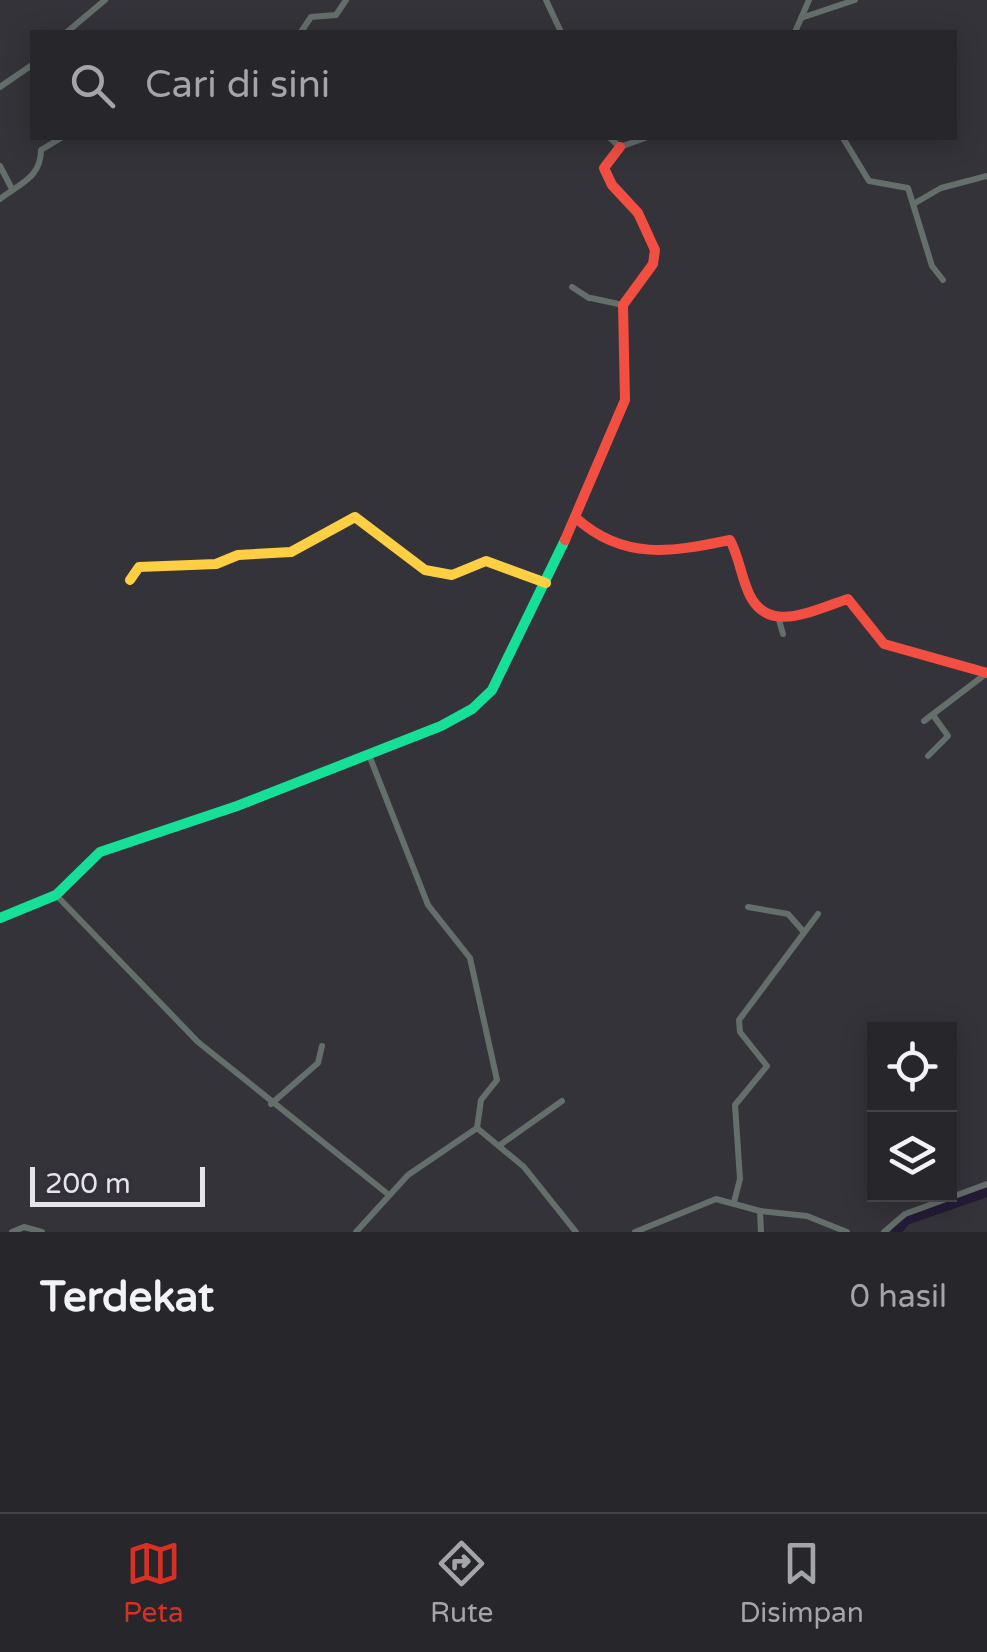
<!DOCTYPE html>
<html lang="id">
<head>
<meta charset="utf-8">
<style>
	body { margin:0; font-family:"Varela Round",sans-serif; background:#333237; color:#f1f3f6 }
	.controls { position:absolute; right:30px; bottom:30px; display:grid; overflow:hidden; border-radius:0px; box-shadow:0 5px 25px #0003 }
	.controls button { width:90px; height:90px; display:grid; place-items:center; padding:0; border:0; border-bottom:2px solid #434347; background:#27262b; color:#f1f3f6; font:50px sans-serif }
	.scale { position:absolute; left:30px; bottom:25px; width:175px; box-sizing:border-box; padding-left:10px; border:5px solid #e5e4eb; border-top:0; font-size:28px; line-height:35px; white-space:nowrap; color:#e5e4eb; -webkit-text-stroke:8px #33303c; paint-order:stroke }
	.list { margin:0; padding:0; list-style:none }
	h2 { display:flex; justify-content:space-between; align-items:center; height:130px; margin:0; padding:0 40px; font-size:42px }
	h2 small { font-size:32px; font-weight:400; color:#a4a5a9 }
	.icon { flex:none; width:55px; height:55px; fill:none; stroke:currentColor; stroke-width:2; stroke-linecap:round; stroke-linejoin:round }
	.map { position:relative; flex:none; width:987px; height:1232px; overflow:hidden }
	.search { position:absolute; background:#27262b; box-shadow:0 5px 25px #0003; left:30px; right:30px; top:30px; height:110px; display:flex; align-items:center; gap:25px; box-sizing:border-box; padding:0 35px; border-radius:0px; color:#a4a5a9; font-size:38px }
	.sheet { height:280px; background:#27262b }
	nav { display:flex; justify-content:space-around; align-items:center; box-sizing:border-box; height:140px; border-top:2px solid #434347; background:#27262b; font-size:28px; color:#a4a5a9 }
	nav a { display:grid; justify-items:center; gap:5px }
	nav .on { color:#d93025 }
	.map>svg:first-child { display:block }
</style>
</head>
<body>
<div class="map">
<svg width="987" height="1232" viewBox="0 0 987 1232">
	<rect width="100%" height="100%" fill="#343339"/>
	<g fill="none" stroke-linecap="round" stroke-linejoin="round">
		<polyline stroke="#241b37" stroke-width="10" points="896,1232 906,1220 987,1192"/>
		<g stroke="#646e6a" stroke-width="6">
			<polyline points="546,0 561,32"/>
			<polyline points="801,18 855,0"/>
			<polyline points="67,32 105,0"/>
			<polyline points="301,32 311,17 336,15 346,0"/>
			<polyline points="795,32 809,0"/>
			<polyline points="0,87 32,65"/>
			<polyline points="610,138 620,147 645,138"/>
			<polyline points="843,138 869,181 908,188 932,266 943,280"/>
			<polyline points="0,166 12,189"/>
			<path d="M 0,199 C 21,183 41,177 41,150 L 61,138"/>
			<polyline points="915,203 941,188 987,176"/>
			<polyline points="572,287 589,298"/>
			<polyline points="591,298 623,305"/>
			<polyline points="779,620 783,634"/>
			<polyline points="924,721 987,673"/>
			<polyline points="369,755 428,905 470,958 497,1080 481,1100 477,1128"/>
			<polyline points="928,756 948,736 933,715"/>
			<polyline points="56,895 198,1042 389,1195"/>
			<polyline points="748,907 788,914 803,931"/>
			<polyline points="271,1104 318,1063 322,1046"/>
			<polyline points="500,1145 562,1101"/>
			<polyline points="734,1202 740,1179 735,1105 767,1066 740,1032 739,1020 818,914"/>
			<polyline points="760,1211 761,1232"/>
			<polyline points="12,1232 24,1227 42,1232"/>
			<polyline points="356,1232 408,1175 477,1128 524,1167 576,1232"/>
			<polyline points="635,1232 716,1199 760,1211 807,1216 847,1232"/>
			<polyline points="884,1232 905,1214 987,1184"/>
		</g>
		<polyline stroke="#16e098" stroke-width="10" points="0,918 56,895 100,852 237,806 441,726 472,709 492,690 565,540"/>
		<polyline stroke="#ffcf43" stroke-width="10" points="130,580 139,567 216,564 238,555 291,552 355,517 425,570 452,575 486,561 546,583"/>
		<g stroke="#f24e42" stroke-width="10">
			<path d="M 576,518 C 624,561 672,552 730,540 C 738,555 740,570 746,586 C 763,638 810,611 848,599 L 884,644 L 987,673"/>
			<polyline points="565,540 625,400 623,305 653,264 655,250 638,213 612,185 604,168 620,147"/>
		</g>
	</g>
</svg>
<div class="controls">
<button><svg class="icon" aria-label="locate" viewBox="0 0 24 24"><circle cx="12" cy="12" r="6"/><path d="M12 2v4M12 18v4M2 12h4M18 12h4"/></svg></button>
<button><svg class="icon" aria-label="layers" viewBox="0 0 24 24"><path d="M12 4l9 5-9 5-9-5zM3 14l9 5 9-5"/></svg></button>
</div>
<div class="scale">200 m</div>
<div class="search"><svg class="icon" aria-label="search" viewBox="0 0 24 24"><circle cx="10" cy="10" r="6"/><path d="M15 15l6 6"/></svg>Cari di sini</div>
</div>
<section class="sheet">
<h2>Terdekat<small>0 hasil</small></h2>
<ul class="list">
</ul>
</section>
<nav>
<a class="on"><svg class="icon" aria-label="map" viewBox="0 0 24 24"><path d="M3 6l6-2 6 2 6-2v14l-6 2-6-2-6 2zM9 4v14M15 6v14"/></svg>Peta</a>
<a><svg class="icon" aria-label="directions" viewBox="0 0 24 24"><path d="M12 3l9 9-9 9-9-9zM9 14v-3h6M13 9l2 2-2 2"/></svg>Rute</a>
<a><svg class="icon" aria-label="saved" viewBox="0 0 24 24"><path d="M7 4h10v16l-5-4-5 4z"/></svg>Disimpan</a>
</nav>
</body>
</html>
